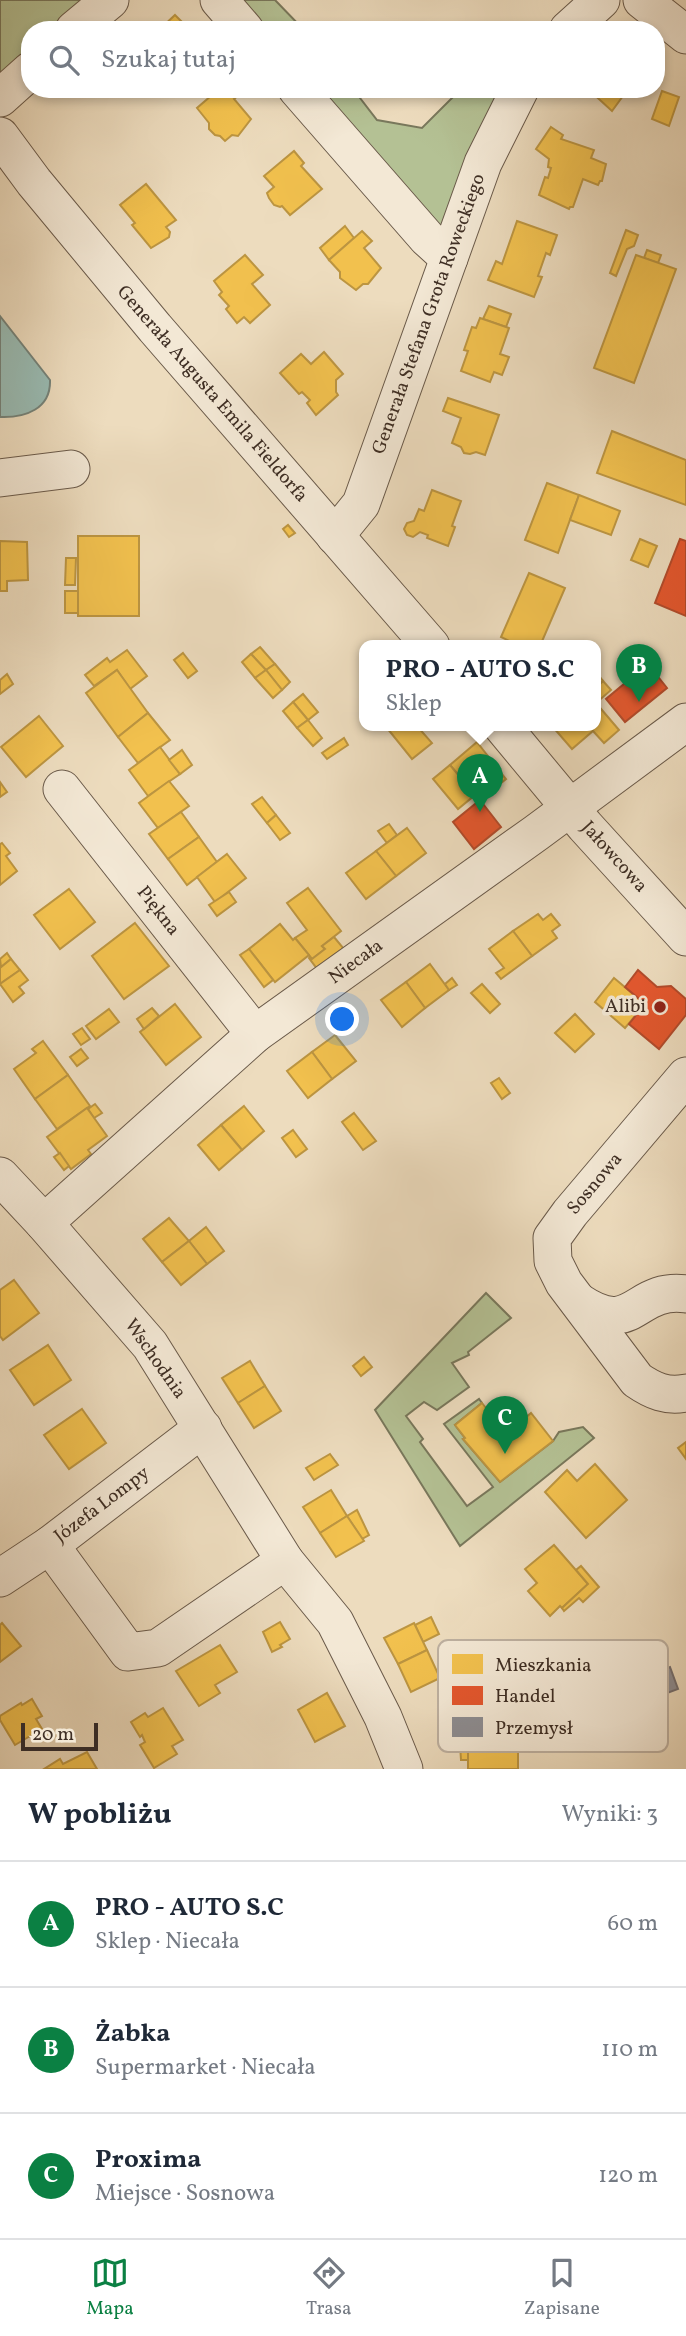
<!DOCTYPE html>
<html lang="pl">
<head>
<meta charset="utf-8">
<style>
	body { margin:0; font-family:Vollkorn,serif; background:#f2f2f3; color:#1f2937 }
	.scale { position:absolute; left:21px; bottom:18px; width:77px; box-sizing:border-box; padding-left:7px; border:4px solid #3e2e24; border-top:0; font-size:19px; line-height:24px; white-space:nowrap; color:#3e2e24; -webkit-text-stroke:5px #f3e8d5; paint-order:stroke }
	.you { position:absolute; left:343px; top:1020px; width:24px; height:24px; margin:-18px; border:5px solid #fff; border-radius:50%; background:#1a73e8; box-shadow:0 0 0 10px #1a73e833 }
	.badge { display:grid; place-items:center; width:46px; height:46px; border-radius:50%; background:#0b8043; color:#fff; font-size:23px; font-weight:700 }
	.pin { position:absolute; translate:-50% -58px; filter:drop-shadow(0 2px 4px #0008) }
	.pin::after { content:''; position:absolute; top:37px; width:24px; height:21px; background:inherit; clip-path:polygon(0 0,100% 0,50% 100%) }
	.popup { position:absolute; left:359px; top:640px; width:242px; height:91px; box-sizing:border-box; display:grid; place-content:center; border-radius:14px; background:#fff; filter:drop-shadow(0 2px 5px #0005); font-size:23px; white-space:nowrap; color:#747a83 }
	.popup b { font-size:26px; color:#1f2937 }
	.popup::after { content:''; position:absolute; left:50%; top:100%; margin-left:-14px; border:14px solid transparent; border-top-color:#fff }
	.list { margin:0; padding:0; list-style:none }
	h2 { display:flex; justify-content:space-between; align-items:center; height:91px; margin:0; padding:0 28px; font-size:30px }
	h2 small { font-size:23px; font-weight:400; color:#747a83 }
	.list li { display:grid; grid-template-columns:46px 1fr auto; gap:21px; align-items:center; box-sizing:border-box; height:126px; padding:0 28px; border-top:2px solid #e0e1e3 }
	.list b { display:block; font-size:26px; white-space:nowrap }
	.list p { margin:0; font-size:23px; white-space:nowrap; color:#747a83 }
	.list em { font-size:23px; font-style:normal; color:#747a83 }
	.icon { flex:none; width:38px; height:38px; fill:none; stroke:currentColor; stroke-width:2; stroke-linecap:round; stroke-linejoin:round }
	.map { position:relative; flex:none; width:686px; height:1769px; overflow:hidden }
	.search { position:absolute; background:#fff; box-shadow:0 4px 10px #0003; left:21px; right:21px; top:21px; height:77px; display:flex; align-items:center; gap:18px; box-sizing:border-box; padding:0 24px; border-radius:28px; color:#747a83; font-size:26px }
	.sheet { height:469px; background:#fff }
	nav { display:flex; justify-content:space-around; align-items:center; box-sizing:border-box; height:98px; border-top:2px solid #e0e1e3; background:#fff; font-size:19px; color:#747a83 }
	nav a { display:grid; justify-items:center; gap:4px }
	nav .on { color:#0b8043 }
	.map>svg:first-child { display:block }
</style>
</head>
<body>
<div class="map">
<svg width="686" height="1769" viewBox="0 0 686 1769">
	<rect width="100%" height="100%" fill="#eddcbe"/>
	<filter id="stains"><feTurbulence type="fractalNoise" baseFrequency=".00286" numOctaves="4"/><feColorMatrix values="0 0 0 0 .2 0 0 0 0 .09 0 0 0 0 .02 0 0 0 .5 -.17"/></filter>
	<radialGradient id="worn" r=".72"><stop offset=".6" stop-color="#630" stop-opacity="0"/><stop offset="1" stop-color="#630" stop-opacity=".3"/></radialGradient>
	<g fill="#b4c194" stroke="#79785c" stroke-width="2">
		<polygon points="0,0 97,0 64,30 30,30 30,61 15,75 0,73"/>
		<polygon points="222,0 275,0 304,30 246,30"/>
		<polygon points="309,89 353,89 377,120 422,128 461,89 505,89 441,252"/>
		<polygon points="486,1293 511,1318 468,1352 469,1355 452,1363 469,1387 437,1410 424,1402 406,1416 423,1439 420,1442 467,1506 493,1487 444,1424 479,1399 482,1403 455,1425 465,1438 463,1439 500,1482 553,1441 559,1432 583,1427 594,1438 460,1546 375,1410"/>
	</g>
	<path fill="#99bbb3" stroke="#75837a" stroke-width="2" d="M 0,316 L 50,380 C 51,409 25,418 0,417 Z"/>
	<g fill="#f2c14e" stroke="#bc9541" stroke-width="2">
		<polygon points="175,15 185,25 179,30 159,30"/>
		<polygon points="219,89 240,89 243,92 234,99 251,119 238,136 232,135 225,141 220,136 215,135 209,129 209,123 197,108"/>
		<polygon points="588,89 632,89 623,96 612,111"/>
		<polygon points="662,91 679,97 669,126 652,119"/>
		<polygon points="551,127 563,135 561,139 594,150 591,158 606,164 602,181 600,181 598,185 583,179 573,207 570,207 569,209 539,195 545,177 548,178 551,168 548,167 549,159 536,149"/>
		<polygon points="294,151 304,163 301,166 322,189 290,215 282,206 280,207 274,205 269,198 267,193 274,187 264,176"/>
		<polygon points="146,184 176,220 166,227 170,232 169,237 151,248 132,225 135,223 120,205"/>
		<polygon points="517,221 557,235 550,255 546,253 538,276 542,277 534,297 488,280 496,261 502,264"/>
		<polygon points="345,226 354,238 329,260 320,248"/>
		<polygon points="626,230 638,235 634,246 627,249 616,276 610,273"/>
		<polygon points="362,231 372,241 364,248 381,268 368,284 363,284 356,290 340,278 340,272 329,260"/>
		<polygon points="647,250 661,255 658,263 644,258"/>
		<polygon points="245,255 263,275 252,284 270,305 250,323 244,317 237,323 226,309 229,306 219,295 222,292 214,281"/>
		<polygon points="636,255 676,269 634,383 594,368"/>
		<polygon points="489,306 511,314 506,327 483,319"/>
		<polygon points="480,318 509,328 500,354 509,357 502,375 494,372 490,382 461,371 468,351 464,350 472,327 476,328"/>
		<polygon points="324,352 343,374 336,380 336,392 338,395 316,415 307,403 310,400 302,392 299,394 280,373 301,354 311,364"/>
		<polygon points="448,398 499,415 485,455 476,452 470,454 464,453 461,447 452,443 461,418 443,411"/>
		<polygon points="612,431 686,460 686,505 597,473"/>
		<polygon points="547,483 579,495 558,553 525,540"/>
		<polygon points="432,490 461,501 452,526 455,527 448,546 427,538 428,535 420,532 413,537 407,535 404,529 407,523 414,521 419,509 424,511"/>
		<polygon points="579,495 620,511 611,535 570,520"/>
		<polygon points="288,525 295,533 289,537 283,529"/>
		<rect x="78" y="536" width="61" height="80"/>
		<polygon points="640,539 657,546 648,567 631,560"/>
		<polygon points="0,541 27,542 28,580 7,581 7,591 0,591"/>
		<polygon points="66,558 76,558 75,585 65,585"/>
		<polygon points="529,573 565,588 540,646 520,646 501,637"/>
		<rect x="65" y="591" width="13" height="22"/>
		<polygon points="260,647 275,664 266,670 251,654"/>
		<polygon points="127,650 147,676 130,689 117,670 94,686 85,675 107,658 110,662"/>
		<polygon points="183,653 197,671 188,678 174,660"/>
		<polygon points="251,654 266,670 255,678 242,662"/>
		<polygon points="275,664 290,682 282,690 266,670"/>
		<polygon points="117,670 148,713 118,737 86,693"/>
		<polygon points="266,670 282,690 273,698 255,678"/>
		<polygon points="596,672 603,681 596,688"/>
		<polygon points="7,674 13,684 0,694 0,680"/>
		<polygon points="603,681 611,690 596,703 619,730 604,743 593,731 572,749 552,726 596,726 596,688"/>
		<polygon points="303,694 318,712 308,720 293,702"/>
		<polygon points="293,702 308,720 297,728 283,711"/>
		<polygon points="148,713 170,740 138,763 118,737"/>
		<polygon points="39,716 63,746 26,777 1,747"/>
		<polygon points="308,720 322,738 313,746 297,728"/>
		<polygon points="389,726 417,726 432,743 412,759 387,728"/>
		<polygon points="344,738 348,745 327,759 322,753"/>
		<polygon points="477,742 501,773 475,795 450,765"/>
		<polygon points="160,747 180,774 148,796 129,770"/>
		<polygon points="182,750 192,765 180,774 169,760"/>
		<polygon points="450,765 475,795 458,809 433,779"/>
		<polygon points="501,773 506,779 480,800 475,795"/>
		<polygon points="169,781 189,806 158,828 139,803"/>
		<polygon points="0,782 7,792 0,797"/>
		<polygon points="262,797 276,815 267,823 252,804"/>
		<polygon points="181,812 199,837 168,859 149,834"/>
		<polygon points="276,815 290,833 280,840 267,823"/>
		<polygon points="389,824 397,835 387,843 378,831"/>
		<polygon points="407,828 426,853 396,876 376,851"/>
		<polygon points="199,837 217,862 187,885 168,859"/>
		<polygon points="2,843 10,853 6,856 17,871 0,885 0,844"/>
		<polygon points="376,851 396,876 366,899 346,873"/>
		<polygon points="227,854 246,878 215,902 197,877"/>
		<polygon points="308,888 341,931 322,946 325,949 312,959 295,938 307,930 287,903"/>
		<polygon points="69,889 95,922 60,949 34,915"/>
		<polygon points="229,892 236,902 217,916 209,905"/>
		<polygon points="538,914 543,920 551,914 560,925 552,931 557,938 532,956 513,931"/>
		<polygon points="135,923 169,966 124,999 92,956"/>
		<polygon points="280,924 293,940 295,938 309,955 275,982 249,949"/>
		<polygon points="513,931 532,956 501,979 496,973 504,968 489,949"/>
		<polygon points="334,937 344,949 318,970 309,958 310,957 312,959 325,949 322,946"/>
		<polygon points="249,949 273,980 264,987 240,955"/>
		<polygon points="7,953 11,959 1,967 0,959"/>
		<polygon points="11,959 20,970 0,984 0,968"/>
		<polygon points="430,964 449,990 425,1008 406,982"/>
		<polygon points="20,970 28,980 19,987 24,993 13,1002 0,984"/>
		<polygon points="452,978 457,985 449,990 445,984"/>
		<polygon points="614,978 645,1004 625,1028 595,1002"/>
		<polygon points="406,982 425,1008 402,1027 381,1000"/>
		<polygon points="482,984 500,1004 490,1013 471,993"/>
		<polygon points="175,1004 201,1037 166,1065 140,1032"/>
		<polygon points="152,1008 159,1016 144,1029 137,1019"/>
		<polygon points="109,1009 119,1022 96,1039 86,1026"/>
		<polygon points="575,1014 594,1034 575,1052 555,1033"/>
		<polygon points="82,1028 90,1039 81,1045 73,1034"/>
		<polygon points="335,1035 356,1061 332,1079 312,1052"/>
		<polygon points="43,1041 68,1075 35,1099 14,1069 36,1053 32,1049"/>
		<polygon points="81,1049 88,1058 77,1066 70,1057"/>
		<polygon points="312,1052 332,1079 308,1098 287,1071"/>
		<polygon points="68,1075 90,1106 57,1129 35,1099"/>
		<polygon points="499,1078 510,1093 502,1099 491,1083"/>
		<polygon points="95,1104 102,1113 94,1118 88,1109"/>
		<polygon points="244,1106 264,1131 242,1150 221,1125"/>
		<polygon points="87,1108 107,1136 88,1150 91,1154 71,1169 47,1137"/>
		<polygon points="354,1113 376,1141 363,1150 342,1122"/>
		<polygon points="221,1125 242,1150 219,1170 198,1145"/>
		<polygon points="293,1130 307,1149 296,1157 282,1138"/>
		<polygon points="60,1153 69,1166 64,1170 54,1157"/>
		<polygon points="169,1218 189,1241 162,1262 143,1239"/>
		<polygon points="206,1227 224,1251 207,1264 189,1241"/>
		<polygon points="189,1241 207,1264 181,1285 162,1262"/>
		<polygon points="14,1280 39,1313 3,1340 0,1336 0,1290"/>
		<polygon points="48,1345 71,1380 34,1405 10,1370"/>
		<polygon points="364,1357 372,1367 361,1376 353,1366"/>
		<polygon points="250,1361 265,1386 238,1403 222,1378"/>
		<polygon points="265,1386 281,1411 254,1428 238,1403"/>
		<polygon points="482,1403 498,1423 512,1422 516,1426 531,1413 553,1441 500,1482 463,1439 465,1438 455,1425"/>
		<polygon points="82,1409 106,1443 69,1469 44,1435"/>
		<polygon points="686,1442 686,1459 678,1448"/>
		<polygon points="330,1454 338,1465 314,1480 306,1468"/>
		<polygon points="595,1464 627,1500 586,1538 545,1492 567,1470 577,1481"/>
		<polygon points="331,1490 347,1516 320,1533 303,1507"/>
		<polygon points="357,1510 369,1535 362,1539 347,1516"/>
		<polygon points="347,1516 364,1541 336,1557 320,1533"/>
		<polygon points="554,1545 588,1584 562,1608 560,1606 550,1616 528,1591 537,1583 525,1569"/>
		<polygon points="581,1566 599,1587 583,1602 579,1598 564,1611 562,1608 588,1584 576,1570"/>
		<polygon points="431,1617 439,1634 423,1642 415,1625"/>
		<polygon points="280,1622 290,1639 280,1645 282,1647 272,1652 263,1632"/>
		<polygon points="2,1623 21,1646 0,1662 0,1625"/>
		<polygon points="414,1623 427,1650 398,1664 384,1638"/>
		<polygon points="220,1645 237,1672 215,1685 220,1693 199,1706 176,1671"/>
		<polygon points="427,1650 440,1678 411,1692 398,1664"/>
		<polygon points="563,1675 575,1697 531,1720 519,1697"/>
		<polygon points="327,1693 345,1726 315,1742 298,1710"/>
		<polygon points="32,1699 42,1716 36,1719 42,1729 15,1745 0,1720 0,1716 21,1703 22,1705"/>
		<polygon points="163,1708 183,1740 172,1746 177,1754 154,1768 140,1745 145,1742 142,1735 140,1737 131,1722 145,1713 148,1717"/>
		<polygon points="517,1729 518,1742 468,1744 467,1730"/>
		<polygon points="518,1742 518,1769 468,1769 468,1744"/>
		<polygon points="460,1744 468,1744 468,1760 461,1760"/>
		<polygon points="87,1752 97,1769 44,1769 60,1759 63,1764"/>
	</g>
	<g fill="#e4572e" stroke="#b24b2b" stroke-width="2">
		<polygon points="680,539 686,541 686,616 655,603"/>
		<polygon points="648,664 667,688 625,722 606,699"/>
		<polygon points="480,800 501,827 474,849 453,822"/>
		<polygon points="638,970 657,987 671,986 686,999 686,1015 659,1049 629,1024 645,1004 625,987"/>
	</g>
	<polygon fill="#8d8d92" stroke="#757071" stroke-width="2" points="670,1667 678,1689 654,1698 646,1676"/>
	<g fill="none" stroke-linecap="round" stroke-linejoin="round">
		<defs>
			<g id="minor">
				<polyline points="219,0 245,30"/>
				<polyline points="642,0 686,35"/>
				<polyline points="74,30 110,0"/>
				<polyline points="568,30 601,0"/>
				<polyline points="297,89 427,238 449,258"/>
				<polyline points="0,98 30,71"/>
				<polyline points="0,136 34,182 155,328 431,646"/>
				<polyline points="0,478 71,469"/>
				<polyline points="335,536 361,504 483,163 520,89"/>
				<polyline points="502,726 585,826 686,937"/>
				<polyline points="62,789 255,1034"/>
				<path d="M 686,1076 L 570,1213 L 552,1238 L 553,1261 L 564,1283 L 637,1380 C 653,1391 667,1397 686,1393"/>
				<polyline points="0,1176 44,1223 150,1345 285,1561 335,1622 383,1717 404,1769"/>
				<polyline points="44,1223 255,1034 536,833 686,722"/>
				<path d="M 579,1302 C 635,1339 633,1287 686,1294"/>
				<polyline points="50,1545 128,1652 158,1648 285,1561"/>
				<polyline points="0,1578 50,1545 203,1428"/>
			</g>
		</defs>
		<use href="#minor" stroke="#6a5a4a" stroke-width="39"/>
		<use href="#minor" stroke="#f3e8d5" stroke-width="37"/>
	</g>
	<circle fill="#8f2418" stroke="#f3e8d5" stroke-width="2.5" cx="660" cy="1007" r="7"/>
	<g text-anchor="middle" dominant-baseline="central" stroke-width="7" stroke-linejoin="round" paint-order="stroke">
		<g font-size="19" fill="#3e2e24" stroke="#f3e8d5">
			<text transform="translate(429 314) rotate(-70)">Generała Stefana Grota Roweckiego</text>
			<text transform="translate(212 394) rotate(49)">Generała Augusta Emila Fieldorfa</text>
			<text transform="translate(614 857) rotate(48)">Jałowcowa</text>
			<text transform="translate(158 911) rotate(52)">Piękna</text>
			<text transform="translate(356 962) rotate(-36)">Niecała</text>
			<text transform="translate(595 1184) rotate(-50)">Sosnowa</text>
			<text transform="translate(155 1359) rotate(55)">Wschodnia</text>
			<text transform="translate(102 1505) rotate(-37)">Józefa Lompy</text>
		</g>
		<g font-size="19" fill="#3e2e24" stroke="#f3e8d5" text-anchor="end">
			<text x="646" y="1007">Alibi</text>
		</g>
	</g>
	<rect x="438" y="1640" width="230" height="112" rx="10" fill="#f3e8d5" stroke="#bdb0a0" stroke-width="2"/>
	<rect x="452" y="1654" width="31" height="20" fill="#f2c14e"/>
	<rect x="452" y="1686" width="31" height="19" fill="#e4572e"/>
	<rect x="452" y="1717" width="31" height="20" fill="#8d8d92"/>
	<g font-size="19" fill="#3e2e24">
		<text x="495" y="1671">Mieszkania</text>
		<text x="495" y="1702">Handel</text>
		<text x="495" y="1734">Przemysł</text>
	</g>
	<rect width="100%" height="100%" filter="url(#stains)"/>
	<rect width="100%" height="100%" fill="url(#worn)"/>
</svg>
<div class="scale">20 m</div>
<div class="you"></div>
<div class="pin badge" style="left:480px;top:812px">A</div>
<div class="popup"><b>PRO - AUTO S.C</b>Sklep</div>
<div class="pin badge" style="left:639px;top:702px">B</div>
<div class="pin badge" style="left:505px;top:1454px">C</div>
<div class="search"><svg class="icon" aria-label="search" viewBox="0 0 24 24"><circle cx="10" cy="10" r="6"/><path d="M15 15l6 6"/></svg>Szukaj tutaj</div>
</div>
<section class="sheet">
<h2>W pobliżu<small>Wyniki: 3</small></h2>
<ul class="list">
<li><span class="badge">A</span><div><b>PRO - AUTO S.C</b><p>Sklep · Niecała</p></div><em>60 m</em></li>
<li><span class="badge">B</span><div><b>Żabka</b><p>Supermarket · Niecała</p></div><em>110 m</em></li>
<li><span class="badge">C</span><div><b>Proxima</b><p>Miejsce · Sosnowa</p></div><em>120 m</em></li>
</ul>
</section>
<nav>
<a class="on"><svg class="icon" aria-label="map" viewBox="0 0 24 24"><path d="M3 6l6-2 6 2 6-2v14l-6 2-6-2-6 2zM9 4v14M15 6v14"/></svg>Mapa</a>
<a><svg class="icon" aria-label="directions" viewBox="0 0 24 24"><path d="M12 3l9 9-9 9-9-9zM9 14v-3h6M13 9l2 2-2 2"/></svg>Trasa</a>
<a><svg class="icon" aria-label="saved" viewBox="0 0 24 24"><path d="M7 4h10v16l-5-4-5 4z"/></svg>Zapisane</a>
</nav>
</body>
</html>
